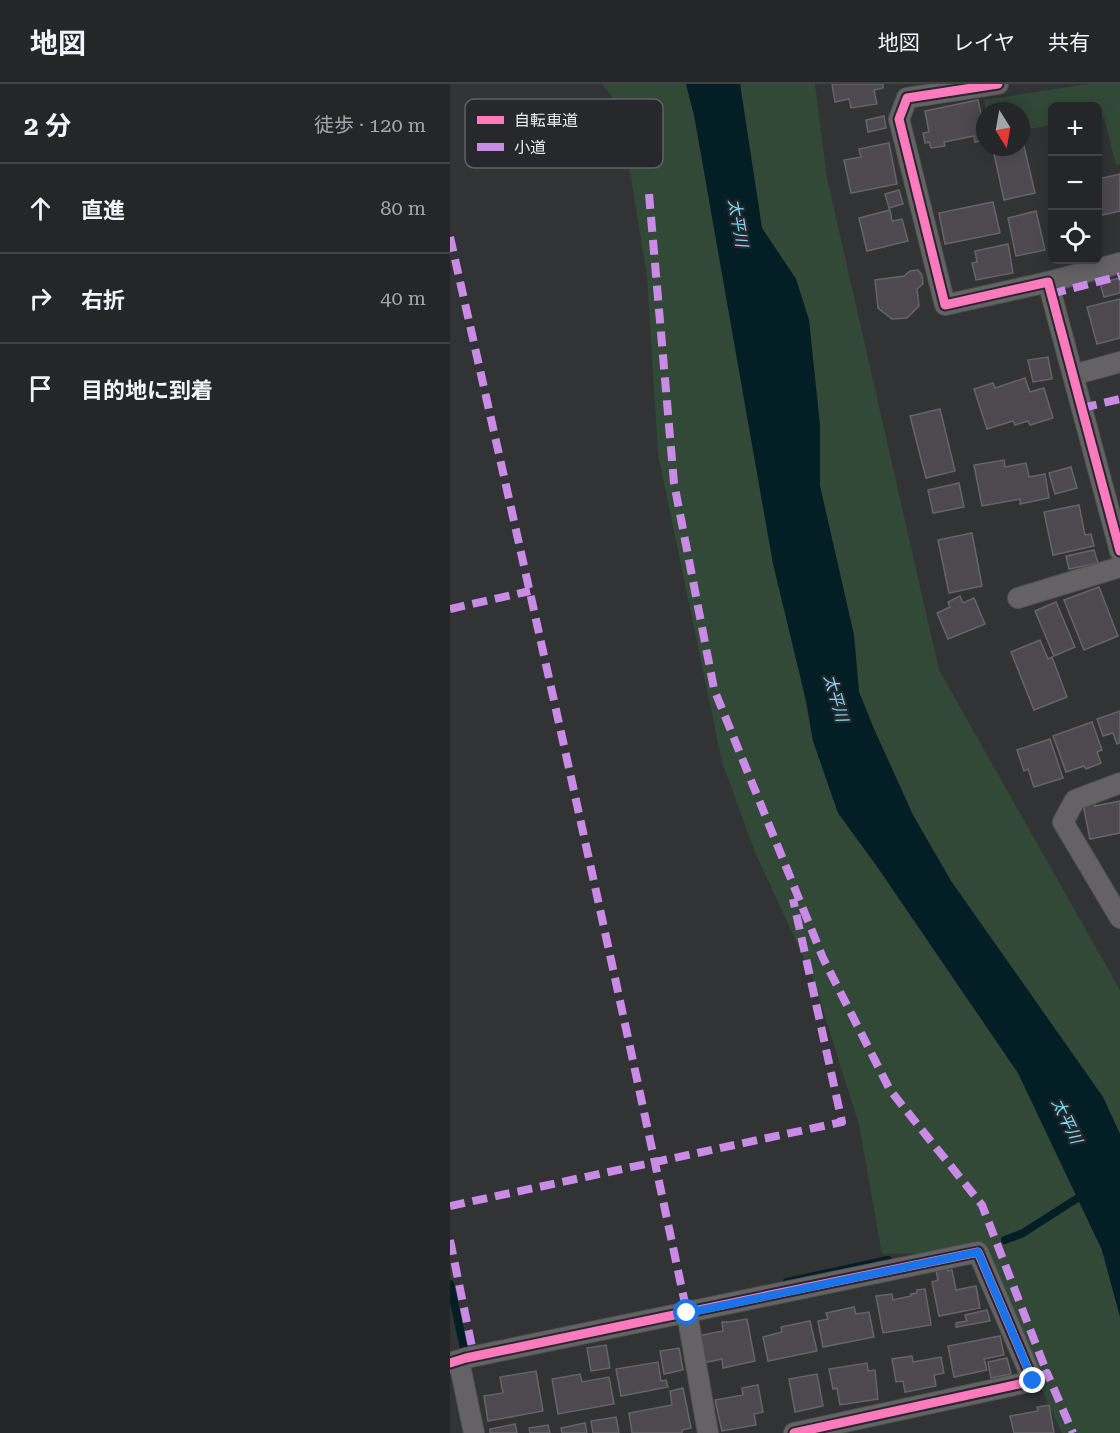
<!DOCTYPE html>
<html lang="ja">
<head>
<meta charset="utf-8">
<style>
	body { margin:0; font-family:"Roboto Serif","Noto Sans JP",serif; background:#313234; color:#f1f3f6 }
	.controls { position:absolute; right:18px; top:18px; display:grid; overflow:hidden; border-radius:9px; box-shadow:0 3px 15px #0003 }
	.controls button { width:54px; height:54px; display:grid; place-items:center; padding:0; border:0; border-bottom:2px solid #424345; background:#252628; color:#f1f3f6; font:30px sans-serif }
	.compass { position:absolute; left:526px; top:18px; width:54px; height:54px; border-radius:50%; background:#252628; box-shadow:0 3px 15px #0003; rotate:169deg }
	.stop { position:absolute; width:18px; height:18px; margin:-14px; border:4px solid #1a73e8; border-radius:50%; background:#fff }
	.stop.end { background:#1a73e8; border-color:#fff; box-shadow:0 2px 6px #0008 }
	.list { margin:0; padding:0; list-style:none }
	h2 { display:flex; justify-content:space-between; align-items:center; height:78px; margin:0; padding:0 24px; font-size:26px }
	h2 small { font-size:20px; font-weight:400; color:#a3a5a8 }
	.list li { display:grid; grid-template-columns:39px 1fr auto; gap:18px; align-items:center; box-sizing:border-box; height:90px; padding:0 24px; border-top:2px solid #424345 }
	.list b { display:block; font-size:22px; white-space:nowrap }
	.list em { font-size:20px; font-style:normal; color:#a3a5a8 }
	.icon { flex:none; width:33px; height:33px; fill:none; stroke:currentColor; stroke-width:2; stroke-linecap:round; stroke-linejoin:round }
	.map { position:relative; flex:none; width:670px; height:1349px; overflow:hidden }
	header { display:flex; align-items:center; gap:36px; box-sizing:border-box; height:84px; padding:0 30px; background:#252628; border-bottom:2px solid #424345 }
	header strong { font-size:28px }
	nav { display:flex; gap:33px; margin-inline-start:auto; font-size:21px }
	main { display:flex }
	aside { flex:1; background:#252628 }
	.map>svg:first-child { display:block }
</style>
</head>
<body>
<header>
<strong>地図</strong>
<nav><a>地図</a><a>レイヤ</a><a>共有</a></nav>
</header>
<main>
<aside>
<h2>2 分<small>徒歩 · 120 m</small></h2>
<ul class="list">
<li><svg class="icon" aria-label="ahead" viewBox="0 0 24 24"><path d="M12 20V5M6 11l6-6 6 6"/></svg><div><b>直進</b></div><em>80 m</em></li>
<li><svg class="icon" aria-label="right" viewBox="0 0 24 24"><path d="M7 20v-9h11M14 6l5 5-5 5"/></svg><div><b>右折</b></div><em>40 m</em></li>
<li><svg class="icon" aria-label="arrive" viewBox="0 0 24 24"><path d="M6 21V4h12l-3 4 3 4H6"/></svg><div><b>目的地に到着</b></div></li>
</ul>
</aside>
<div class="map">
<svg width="670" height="1349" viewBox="0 0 670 1349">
	<rect width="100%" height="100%" fill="#313335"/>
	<g fill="#324938">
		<polygon points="152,0 236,0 244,31 363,657 388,729 426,781 568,989 652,1166 670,1233 670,1349 612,1349 528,1168 432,1170 409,1041 363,894 305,768 272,678 208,370 197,192 169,22"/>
		<polygon points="290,0 365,0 377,94 489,586 670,906 670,1050 653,1013 501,797 463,731 424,645 409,608 404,551 370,402 370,342 359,236 346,195 312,145"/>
		<polygon points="638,0 670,0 670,80 666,81 654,34 648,34 648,22 602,22 602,41 571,46 571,27 536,27 534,16"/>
	</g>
	<polygon fill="#041e26" points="236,0 290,0 312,144 346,195 359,236 370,342 370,402 404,551 409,608 424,645 463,731 501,797 653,1013 670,1050 670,1233 652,1166 568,989 426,781 388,729 363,657 357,621 323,480 244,31"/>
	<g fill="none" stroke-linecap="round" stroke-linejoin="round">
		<g stroke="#041e26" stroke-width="8">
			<polyline points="555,1156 573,1149 634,1110"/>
			<polyline points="337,1198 438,1176"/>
			<polyline points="0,1200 16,1273"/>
		</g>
	</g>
	<g fill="#4e484f" stroke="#656567" stroke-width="1.5">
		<polygon points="382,0 433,0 433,4 424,6 427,20 401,24 399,15 385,18"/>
		<polygon points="528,16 535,48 535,56 525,58 524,52 494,58 495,62 481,64 479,58 475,59 473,49 479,48 475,27"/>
		<polygon points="434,32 436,44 418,48 416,36"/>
		<polygon points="573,58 585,109 554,116 543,65 552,63 571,63 571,59"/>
		<polygon points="439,59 447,100 401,109 394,76 411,73 409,65"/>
		<polygon points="670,90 670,127 648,132 648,95"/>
		<polygon points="449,106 453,120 439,124 435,110"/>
		<polygon points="543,118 550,149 495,160 489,129"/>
		<polygon points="440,126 442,137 452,135 458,157 417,167 409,134"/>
		<polygon points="586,127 595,166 566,172 558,134"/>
		<polygon points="558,160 563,189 526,196 522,179 527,178 525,167"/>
		<polygon points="468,186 472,191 473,200 467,205 469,222 457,234 442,235 428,224 425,196 454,192 460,187"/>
		<polygon points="670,194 670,209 654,213 650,199"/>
		<polygon points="670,215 670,254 647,260 637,223"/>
		<polygon points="598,273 602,295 583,298 578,276"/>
		<polygon points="575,294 580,308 594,304 603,334 580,341 578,337 565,341 563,337 537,345 524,305 543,299 545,304"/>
		<polygon points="490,325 505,387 476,394 460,332"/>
		<polygon points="554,376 555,383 576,379 579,393 595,390 599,414 570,420 570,415 532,422 524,381"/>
		<polygon points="621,383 627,404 605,410 599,389"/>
		<polygon points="509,399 514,423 483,429 478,406"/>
		<polygon points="629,421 635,451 641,450 644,462 603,471 594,428"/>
		<polygon points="522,449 532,502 499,509 488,456"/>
		<polygon points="644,466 648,479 619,485 616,472"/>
		<polygon points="649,503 668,552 634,566 614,516"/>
		<polygon points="510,512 513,519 524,514 535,540 498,555 487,529 500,523 498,518"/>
		<polygon points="606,518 625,563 604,572 585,527"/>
		<polygon points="590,556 598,575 602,573 617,613 584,626 561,568"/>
		<polygon points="670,627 670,659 667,660 663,649 653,652 647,635"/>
		<polygon points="642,638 652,666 647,668 651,679 636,685 634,682 616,688 603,652"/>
		<polygon points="600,655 613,694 584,703 578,685 574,687 567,666"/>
		<polygon points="670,717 670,749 640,755 633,720 644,718 645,722"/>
		<polygon points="497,1184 498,1187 502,1186 506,1206 526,1202 530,1224 489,1232 482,1198 488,1196 486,1186"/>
		<polygon points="475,1205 481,1241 433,1249 426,1212 442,1210 443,1216 461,1212 461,1210 467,1209 467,1206"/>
		<polygon points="404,1223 406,1230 419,1228 424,1253 373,1263 368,1237 378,1235 376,1229"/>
		<polygon points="537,1226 540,1237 506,1243 506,1239 517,1237 515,1231"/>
		<polygon points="297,1235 305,1277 273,1284 272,1275 253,1279 247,1252 273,1247 272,1238 279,1238"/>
		<polygon points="360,1237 367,1267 318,1277 313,1253 332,1248 331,1243"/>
		<polygon points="550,1252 554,1271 534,1275 537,1286 504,1293 498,1262"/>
		<polygon points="156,1261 160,1284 141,1287 137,1264"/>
		<polygon points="229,1264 233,1286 214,1290 210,1267"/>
		<polygon points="462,1272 463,1278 491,1273 494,1289 484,1291 486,1302 455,1308 453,1297 446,1298 442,1275"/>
		<polygon points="557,1274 561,1290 541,1294 538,1278"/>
		<polygon points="208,1278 211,1297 216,1296 218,1303 171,1312 166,1285"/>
		<polygon points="417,1279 418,1287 425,1286 428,1315 390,1321 387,1304 383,1305 379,1285"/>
		<polygon points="86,1287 93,1327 38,1337 34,1312 53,1309 50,1293"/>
		<polygon points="130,1290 132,1298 159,1293 164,1320 108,1330 102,1295"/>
		<polygon points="367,1290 373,1322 345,1328 339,1295"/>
		<polygon points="308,1301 313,1328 304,1330 306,1341 272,1347 265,1316 293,1311 292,1304"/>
		<polygon points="233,1304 241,1344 232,1346 232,1349 182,1349 179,1329 222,1321 220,1307"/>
		<polygon points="599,1321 604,1349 564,1349 560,1332 588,1327 587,1323"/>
		<polygon points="166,1333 169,1349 143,1349 141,1337"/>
		<polygon points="135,1339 137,1349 112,1349 111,1344"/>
		<polygon points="65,1340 67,1349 40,1349 40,1345"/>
		<polygon points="98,1341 100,1349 80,1349 79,1344"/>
	</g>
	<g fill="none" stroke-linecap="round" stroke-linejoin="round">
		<defs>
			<g id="street">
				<polyline points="548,0 457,14 449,35 495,221 598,198 670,467"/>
				<polyline points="598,198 670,179"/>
				<polyline points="623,291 670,278"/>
				<polyline points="568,514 670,483"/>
				<polyline points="670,699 625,716 613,738 670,834"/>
				<polyline points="237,1229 258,1349"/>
				<polyline points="9,1277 24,1349"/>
				<polyline points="0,1279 16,1274 528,1168 583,1297 344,1349"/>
			</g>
		</defs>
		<use href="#street" stroke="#4f5051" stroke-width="22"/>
		<use href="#street" stroke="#656266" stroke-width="20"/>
		<g stroke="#ca8be6" stroke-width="8" stroke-dasharray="15 8" stroke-linecap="butt">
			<polyline points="199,110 224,399 264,605 373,874 440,1006 532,1121 597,1289"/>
			<path d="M 0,153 C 81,511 161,870 237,1229"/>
			<polyline points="601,210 670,192"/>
			<polyline points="632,324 670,315"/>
			<polyline points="0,525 80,507"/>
			<polyline points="0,1122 392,1038 343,815"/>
			<polyline points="0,1156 24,1273"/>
			<polyline points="591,1292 597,1289 623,1349"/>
		</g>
		<defs>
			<g id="cycleway">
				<polyline points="548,0 457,14 449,35 495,221 598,198 670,467"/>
				<polyline points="0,1279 16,1274 528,1168 583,1297 344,1349"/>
			</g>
		</defs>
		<use href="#cycleway" stroke="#26282c" stroke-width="13"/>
		<use href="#cycleway" stroke="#fd7abc" stroke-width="9"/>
	</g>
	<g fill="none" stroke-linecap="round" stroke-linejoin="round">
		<polyline stroke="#1a73e8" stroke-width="8" points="237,1229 528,1168 583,1297"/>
	</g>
	<g text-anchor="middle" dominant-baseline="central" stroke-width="4.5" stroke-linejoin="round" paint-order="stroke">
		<g font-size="16" font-style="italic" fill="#80dcf9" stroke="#26282c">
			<text transform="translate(288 139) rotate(80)">太平川</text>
			<text transform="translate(386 614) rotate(74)">太平川</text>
			<text transform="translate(617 1037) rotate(64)">太平川</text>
		</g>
	</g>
	<rect x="15" y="15" width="198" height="69" rx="9" fill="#26282c" stroke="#606266" stroke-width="1.5"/>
	<rect x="27" y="32" width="27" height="8" fill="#fd7abc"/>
	<rect x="27" y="59" width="27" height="8" fill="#ca8be6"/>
	<g font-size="16" fill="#e8eaec">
		<text x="64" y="42">自転車道</text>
		<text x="64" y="69">小道</text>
	</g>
</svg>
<div class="controls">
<button>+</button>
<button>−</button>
<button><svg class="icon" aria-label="locate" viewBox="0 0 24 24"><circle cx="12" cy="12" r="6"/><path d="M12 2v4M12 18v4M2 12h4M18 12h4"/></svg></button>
</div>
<svg class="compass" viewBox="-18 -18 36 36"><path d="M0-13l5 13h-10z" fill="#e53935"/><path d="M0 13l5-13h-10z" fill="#a3a5a8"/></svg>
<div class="stop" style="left:237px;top:1229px"></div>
<div class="stop end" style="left:583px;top:1297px"></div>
</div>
</main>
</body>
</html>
